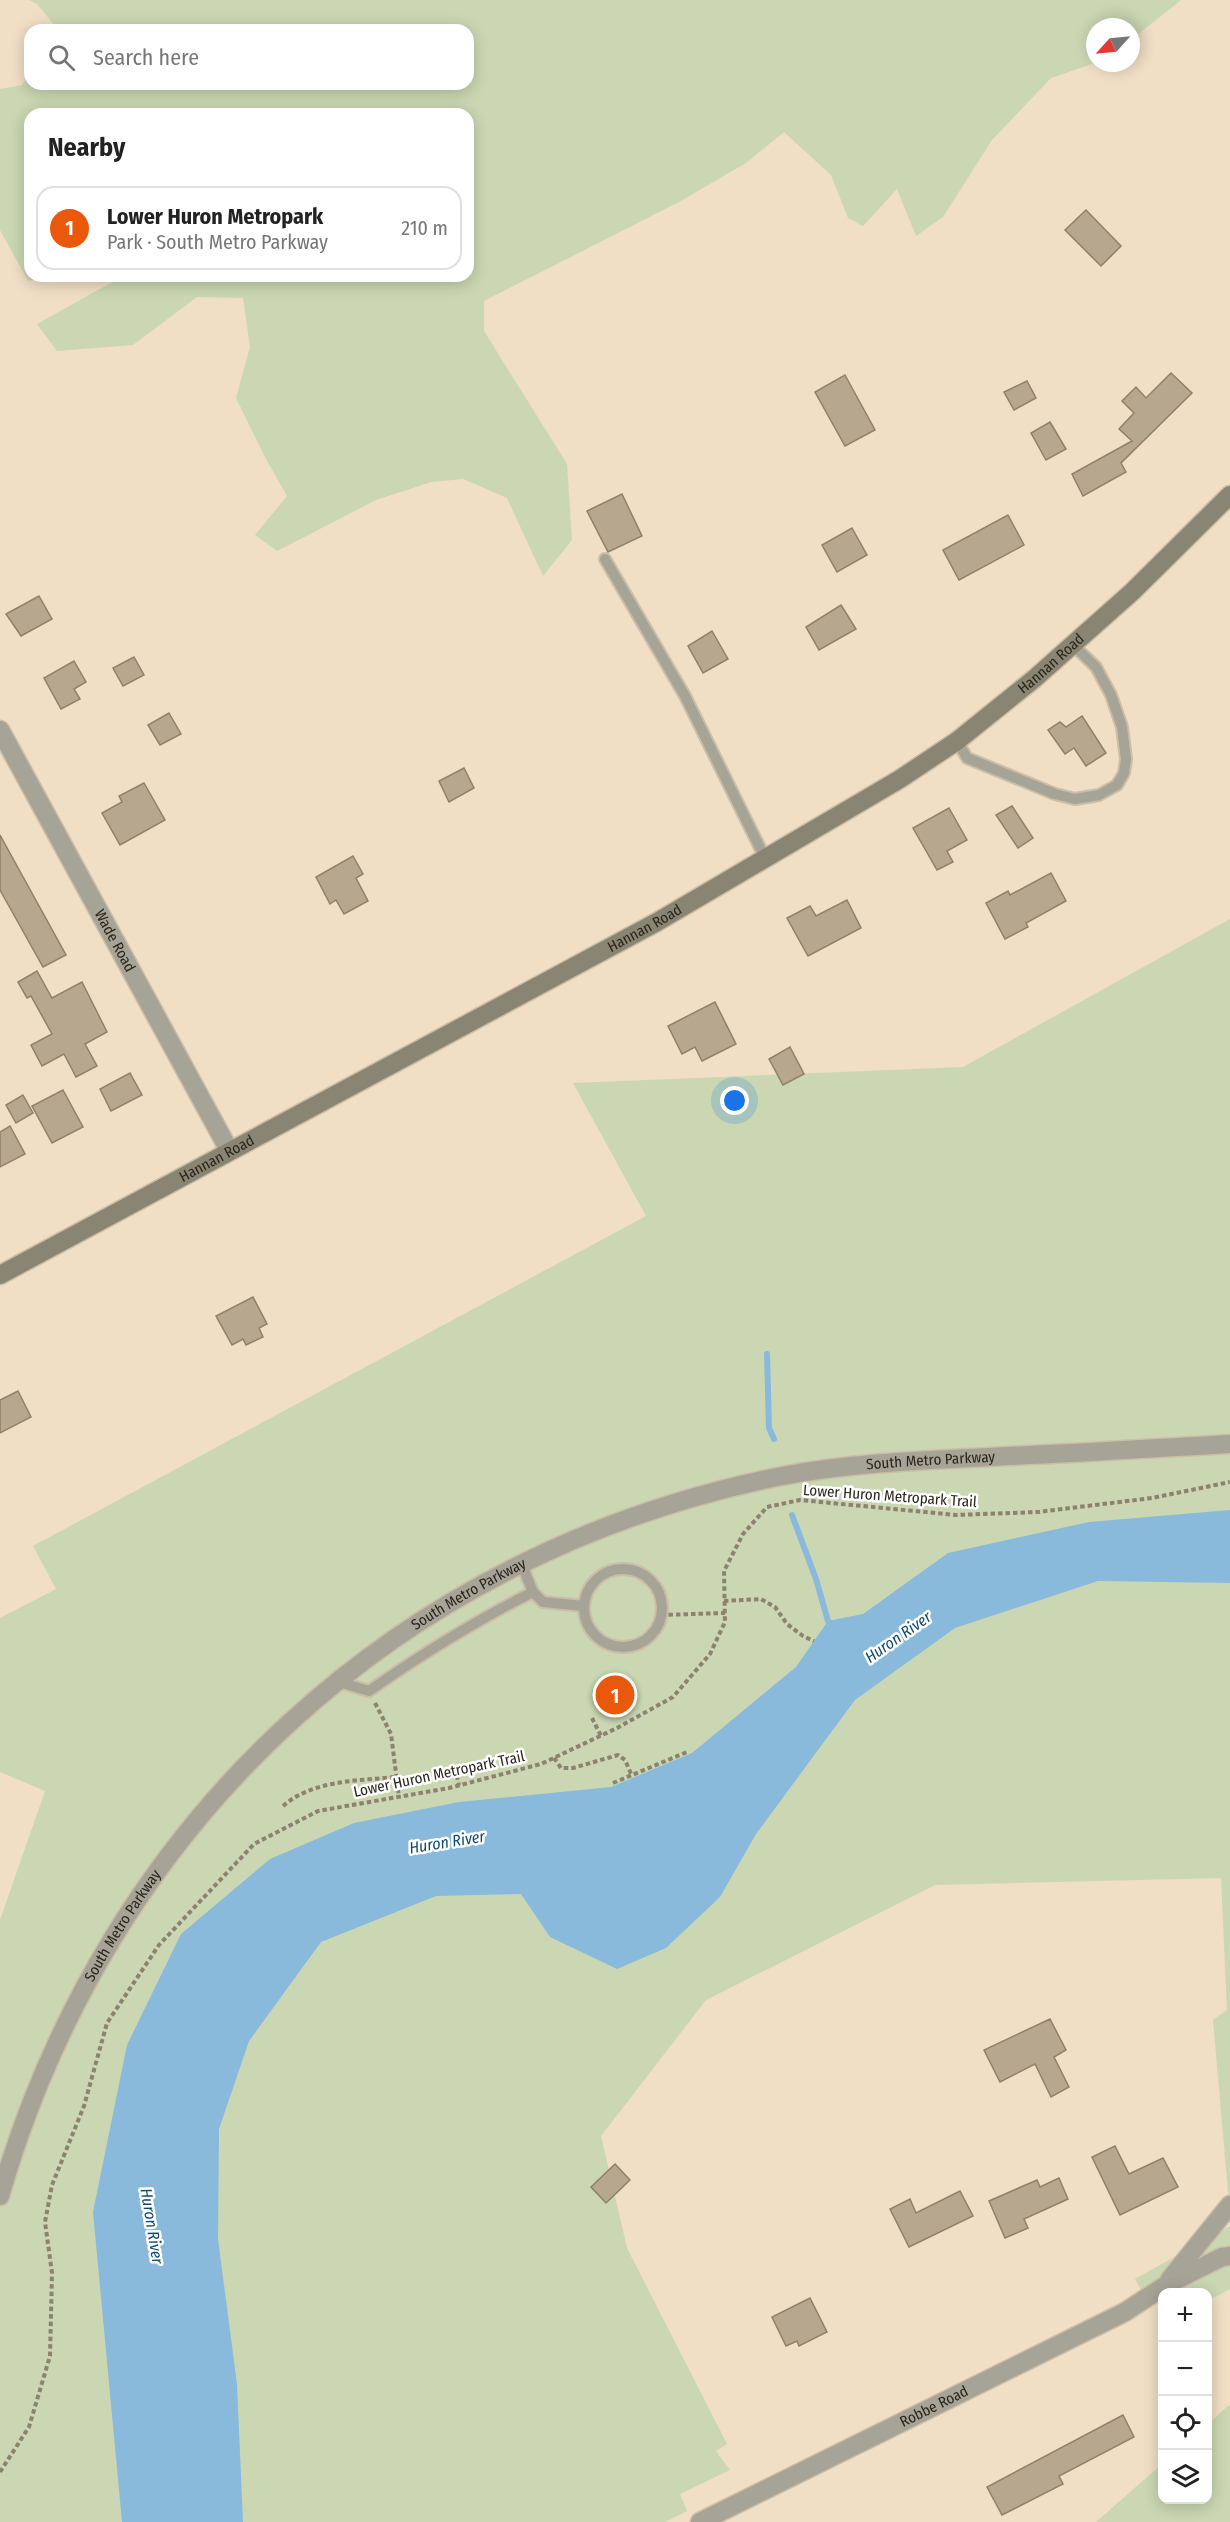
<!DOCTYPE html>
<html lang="en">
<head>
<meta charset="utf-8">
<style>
	body { margin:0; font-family:"Fira Sans Condensed",sans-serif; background:#f2f2f2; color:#222 }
	.controls { position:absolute; right:18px; bottom:18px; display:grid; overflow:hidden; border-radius:12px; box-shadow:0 3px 15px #0003 }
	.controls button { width:54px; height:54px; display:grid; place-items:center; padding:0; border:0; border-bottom:2px solid #e0e0e0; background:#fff; color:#222; font:30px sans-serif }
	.compass { position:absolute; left:1086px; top:18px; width:54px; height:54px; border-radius:50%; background:#fff; box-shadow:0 3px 15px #0003; rotate:243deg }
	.you { position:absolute; left:735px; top:1101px; width:21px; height:21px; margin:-15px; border:4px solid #fff; border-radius:50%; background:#1a73e8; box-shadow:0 0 0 9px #1a73e833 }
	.badge { display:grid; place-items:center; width:39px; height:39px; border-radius:50%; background:#ea580c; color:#fff; font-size:20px; font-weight:700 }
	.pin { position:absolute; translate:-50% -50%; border:3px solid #fff; box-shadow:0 2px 6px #0006 }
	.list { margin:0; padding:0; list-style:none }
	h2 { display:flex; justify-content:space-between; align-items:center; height:78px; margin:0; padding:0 24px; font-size:26px }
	h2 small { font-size:20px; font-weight:400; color:#767676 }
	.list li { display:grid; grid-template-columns:39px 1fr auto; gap:18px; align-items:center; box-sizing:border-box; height:84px; margin:0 12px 12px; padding:0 12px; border:2px solid #e0e0e0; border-radius:18px }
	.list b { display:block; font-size:22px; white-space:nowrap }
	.list p { margin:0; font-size:20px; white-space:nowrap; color:#767676 }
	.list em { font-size:20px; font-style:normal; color:#767676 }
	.icon { flex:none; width:33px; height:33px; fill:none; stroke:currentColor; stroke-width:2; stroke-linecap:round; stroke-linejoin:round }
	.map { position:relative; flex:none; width:1230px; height:2522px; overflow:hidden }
	.search { position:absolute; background:#fff; box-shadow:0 3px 15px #0003; left:24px; top:24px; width:450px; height:66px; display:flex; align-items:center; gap:15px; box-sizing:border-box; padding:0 21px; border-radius:18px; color:#767676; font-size:22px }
	.panel { position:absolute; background:#fff; box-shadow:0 3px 15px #0003; left:24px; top:108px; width:450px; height:174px; border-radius:18px }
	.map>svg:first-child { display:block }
</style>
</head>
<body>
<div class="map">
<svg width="1230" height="2522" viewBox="0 0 1230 2522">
	<rect width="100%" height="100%" fill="#f0dec5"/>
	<g fill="#cad7b2">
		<polygon points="29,0 1181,0 1131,40 1131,27 1095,27 1095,63 1051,78 992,140 943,217 916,236 897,189 863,226 848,218 831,175 784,132 746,163 679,202 484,301 484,331 567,464 572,540 543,576 507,498 463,479 431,482 376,500 277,551 255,535 287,496 265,457 236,398 250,347 243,298 197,297 133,345 57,351 37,324 123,276 468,276 468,114 30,114 30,276 51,276 28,281 0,230 0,89 22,85 30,73 30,84 468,84 468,30 54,30 55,26 37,4"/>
		<polygon points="1230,919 1230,2215 1213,2020 1227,2010 1221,1878 935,1885 706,2000 601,2136 627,2248 727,2444 716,2451 730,2470 680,2494 687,2511 665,2522 0,2522 0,1920 45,1791 0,1772 0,1618 56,1589 33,1546 646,1216 573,1083 963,1067"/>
		<polygon points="1230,2226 1230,2289 1208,2301 1208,2292 1162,2292 1162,2299 1149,2305 1135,2279"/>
		<polygon points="1230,2404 1230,2522 1096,2522 1162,2464 1162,2500 1208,2500 1208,2424"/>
	</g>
	<polygon fill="#89badb" points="1230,1510 1230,1583 1098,1581 955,1628 855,1700 756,1834 720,1897 666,1948 617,1969 550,1937 521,1894 436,1896 321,1942 249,2041 219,2129 218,2239 237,2384 243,2522 122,2522 93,2212 127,2045 181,1934 270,1859 354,1823 459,1802 611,1787 692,1753 796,1667 828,1621 863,1614 948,1553 1089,1522"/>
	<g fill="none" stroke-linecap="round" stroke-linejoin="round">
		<g stroke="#89badb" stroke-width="6">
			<polyline points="767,1354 769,1428 774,1439"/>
			<polyline points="792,1515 816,1579 828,1621 834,1626"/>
		</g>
	</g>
	<g fill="#b7a78e" stroke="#908069" stroke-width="1.5">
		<polygon points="1086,210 1121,246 1101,266 1065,230"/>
		<polygon points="1171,373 1192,393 1121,463 1126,472 1083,496 1072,474 1132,441 1119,429 1134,413 1122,401 1136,387 1146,398"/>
		<polygon points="845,375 875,430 845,446 815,392"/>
		<polygon points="1027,381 1036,398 1014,410 1004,392"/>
		<polygon points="1050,422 1066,449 1046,460 1031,433"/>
		<polygon points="622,494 642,536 608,552 587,511"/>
		<polygon points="1008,515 1024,545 959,580 943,550"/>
		<polygon points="852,528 867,555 837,572 822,545"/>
		<polygon points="39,596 52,619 21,636 6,614"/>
		<polygon points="841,605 856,629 819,650 806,627"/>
		<polygon points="712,631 728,659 703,673 688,646"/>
		<polygon points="134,657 144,675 123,686 113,668"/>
		<polygon points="74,661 86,682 74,689 80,699 61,709 44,678"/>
		<polygon points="169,713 181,734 160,745 148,725"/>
		<polygon points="1082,716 1106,753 1086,766 1074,748 1065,754 1048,730 1060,722 1066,727"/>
		<polygon points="464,768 474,788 449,802 439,781"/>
		<polygon points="144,783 165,820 120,845 102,813 122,802 119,796"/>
		<polygon points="1012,806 1033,838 1018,848 996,815"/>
		<polygon points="949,808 967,840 947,851 953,862 937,870 913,828"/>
		<polygon points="0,835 66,955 43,967 0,890"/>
		<polygon points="353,856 363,874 356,878 368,901 344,914 336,900 330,904 316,877"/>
		<polygon points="1051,873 1066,901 1026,923 1028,927 1005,939 986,903 1008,891 1010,895"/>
		<polygon points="847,900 861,928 808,956 787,918 810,906 816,916"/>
		<polygon points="37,971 52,998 82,982 107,1032 85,1044 97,1066 76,1077 64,1054 42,1066 31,1045 52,1034 31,996 27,998 18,982"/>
		<polygon points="715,1002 736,1044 702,1061 695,1047 682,1054 668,1026"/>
		<polygon points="790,1047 804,1074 783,1085 769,1059"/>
		<polygon points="130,1073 142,1095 111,1111 100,1089"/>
		<polygon points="63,1090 83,1127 52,1143 32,1106"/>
		<polygon points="23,1095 33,1113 16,1123 6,1105"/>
		<polygon points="10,1126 25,1154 0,1167 0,1132"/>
		<polygon points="253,1297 267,1324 259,1328 263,1337 246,1345 243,1339 232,1345 216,1316"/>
		<polygon points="18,1391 31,1417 0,1433 0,1400"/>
		<polygon points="1050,2019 1066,2050 1054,2057 1069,2087 1051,2097 1035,2064 1000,2082 984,2050"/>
		<polygon points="1115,2146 1129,2174 1163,2158 1178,2187 1120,2215 1092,2157"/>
		<polygon points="615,2164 630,2180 606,2203 591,2187"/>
		<polygon points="1059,2178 1068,2199 1024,2219 1028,2228 1005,2238 989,2201 1037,2180 1040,2187"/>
		<polygon points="960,2191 973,2216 909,2247 890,2209 910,2199 916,2213"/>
		<polygon points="810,2298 827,2332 799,2346 797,2341 786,2346 772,2317"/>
		<polygon points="1123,2415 1134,2437 1059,2476 1063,2484 1002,2515 987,2487"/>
	</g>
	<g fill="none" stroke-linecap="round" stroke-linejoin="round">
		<defs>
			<g id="lane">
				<polyline points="605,559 685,696 766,860"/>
				<polyline points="957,741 967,758 1055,794 1075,799 1099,795 1117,785 1124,773 1126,759 1122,727 1111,695 1096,667 1073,645"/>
				<circle cx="623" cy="1608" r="39"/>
				<polyline points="533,1592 543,1602 584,1606"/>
				<path d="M 339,1682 L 369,1691 C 422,1654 475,1621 533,1592 L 521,1563"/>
			</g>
			<g id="street">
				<path id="s1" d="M 0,730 L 229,1150"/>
				<path id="s2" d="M 0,2196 C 108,1822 399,1552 782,1476 C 856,1462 934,1460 1009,1456 C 1083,1453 1157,1448 1230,1444"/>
				<polyline points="1170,2279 1230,2205"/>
				<path id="s3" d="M 700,2522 L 1125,2312 L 1166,2285 L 1222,2257 L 1230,2256"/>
			</g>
			<g id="secondary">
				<path id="s4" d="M 0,1275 L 657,922 L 900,779 L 957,741 L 1034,679 L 1132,592 L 1230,495"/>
			</g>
		</defs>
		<use href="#lane" stroke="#ccbda6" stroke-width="14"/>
		<use href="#street" stroke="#ccbda6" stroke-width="21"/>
		<use href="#secondary" stroke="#ccbda6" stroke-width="21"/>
		<g stroke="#8d8170" stroke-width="4" stroke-dasharray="4.5 3" stroke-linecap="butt">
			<polyline points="724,1601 761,1599 775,1607 787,1624 803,1636 814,1641"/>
			<polyline points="661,1615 725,1613"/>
			<polyline points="375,1703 391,1734 399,1797"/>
			<polyline points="592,1718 601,1736"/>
			<polyline points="554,1758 561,1768 573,1768 618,1755 625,1760 632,1776"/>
			<polyline points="455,1768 459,1785"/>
			<polyline points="613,1783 687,1752"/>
			<path d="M 283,1806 C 313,1780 356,1781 395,1777"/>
			<polyline points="0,2472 29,2427 50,2356 52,2273 45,2222 52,2185 84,2106 107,2023 159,1945 254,1844 318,1811 449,1788 541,1764 617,1728 673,1697 710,1654 725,1622 724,1571 743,1534 767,1507 800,1500 956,1515 1038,1512 1152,1498 1230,1482"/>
		</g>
		<use href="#lane" stroke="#a6a397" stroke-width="10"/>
		<use href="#street" stroke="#a6a397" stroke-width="18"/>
		<use href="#secondary" stroke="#8a8573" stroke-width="18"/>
	</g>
	<g text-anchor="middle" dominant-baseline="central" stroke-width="5" stroke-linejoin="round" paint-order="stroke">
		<g font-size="15" fill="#2a241a" stroke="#fff">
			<text stroke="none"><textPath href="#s4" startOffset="1218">Hannan Road</textPath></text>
			<text stroke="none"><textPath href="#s4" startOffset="732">Hannan Road</textPath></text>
			<text stroke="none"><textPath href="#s1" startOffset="240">Wade Road</textPath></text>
			<text stroke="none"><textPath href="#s4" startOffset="246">Hannan Road</textPath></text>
			<text stroke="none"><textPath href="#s2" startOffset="1269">South Metro Parkway</textPath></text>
			<text transform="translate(890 1496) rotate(4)">Lower Huron Metropark Trail</text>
			<text stroke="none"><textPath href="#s2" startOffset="783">South Metro Parkway</textPath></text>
			<text transform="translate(439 1774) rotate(-12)">Lower Huron Metropark Trail</text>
			<text stroke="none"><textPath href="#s2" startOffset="298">South Metro Parkway</textPath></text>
			<text stroke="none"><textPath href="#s3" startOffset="261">Robbe Road</textPath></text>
		</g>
		<g font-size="16" font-style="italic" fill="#0f4b6c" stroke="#fff">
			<text transform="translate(898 1637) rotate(-35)">Huron River</text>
			<text transform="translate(447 1842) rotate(-9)">Huron River</text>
			<text transform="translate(152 2226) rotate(81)">Huron River</text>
		</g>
	</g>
</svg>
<div class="controls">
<button>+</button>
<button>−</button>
<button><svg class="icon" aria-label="locate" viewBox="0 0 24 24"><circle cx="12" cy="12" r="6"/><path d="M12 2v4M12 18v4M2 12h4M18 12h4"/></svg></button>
<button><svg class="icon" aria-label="layers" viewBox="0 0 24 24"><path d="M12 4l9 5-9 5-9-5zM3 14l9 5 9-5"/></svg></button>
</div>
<svg class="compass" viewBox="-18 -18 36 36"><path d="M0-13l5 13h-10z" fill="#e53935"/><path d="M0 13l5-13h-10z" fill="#767676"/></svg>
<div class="you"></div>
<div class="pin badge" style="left:615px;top:1695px">1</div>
<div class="search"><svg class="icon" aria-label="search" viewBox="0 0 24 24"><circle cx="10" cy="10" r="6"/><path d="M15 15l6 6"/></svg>Search here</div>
<section class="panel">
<h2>Nearby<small></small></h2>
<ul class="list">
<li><span class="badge">1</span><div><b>Lower Huron Metropark</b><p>Park · South Metro Parkway</p></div><em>210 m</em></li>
</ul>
</section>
</div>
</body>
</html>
